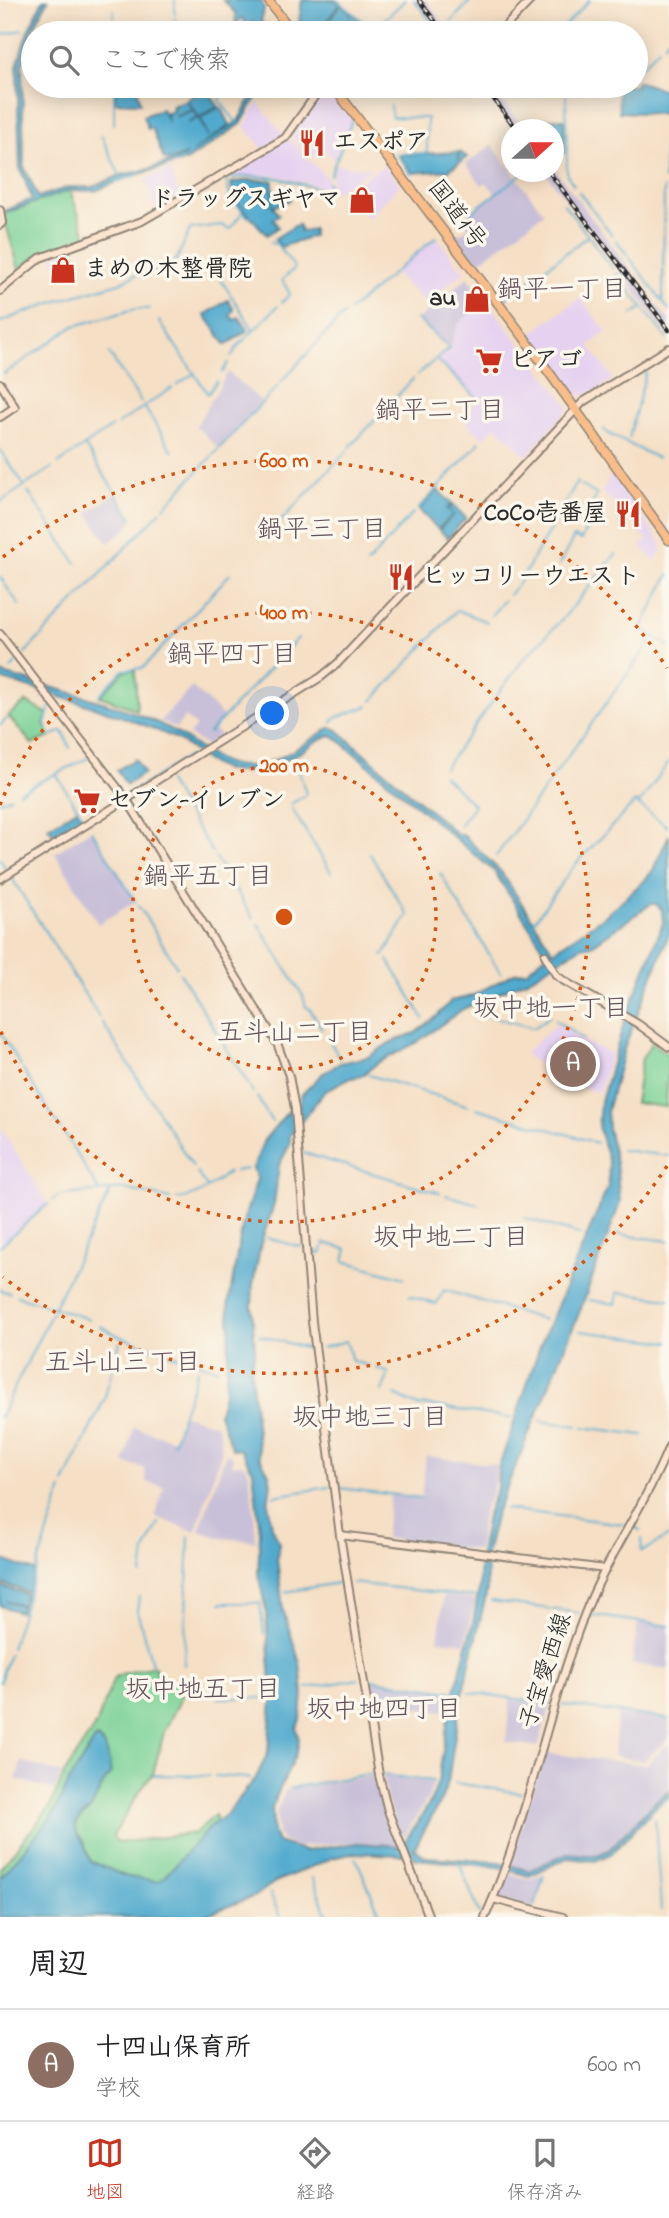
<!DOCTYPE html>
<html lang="ja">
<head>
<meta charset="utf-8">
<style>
	body { margin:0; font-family:"Indie Flower","Klee One",sans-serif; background:#f6f6f6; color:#202124 }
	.compass { position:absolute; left:501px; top:119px; width:63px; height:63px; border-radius:50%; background:#fff; box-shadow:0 4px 18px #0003; rotate:69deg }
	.you { position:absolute; left:273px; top:714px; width:24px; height:24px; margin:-18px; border:5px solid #fff; border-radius:50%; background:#1a73e8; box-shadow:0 0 0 10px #1a73e833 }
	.badge { display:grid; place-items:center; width:46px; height:46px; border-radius:50%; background:#c8321e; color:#fff; font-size:23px; font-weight:700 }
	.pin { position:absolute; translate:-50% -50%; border:4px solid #fff; box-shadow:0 2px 7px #0006 }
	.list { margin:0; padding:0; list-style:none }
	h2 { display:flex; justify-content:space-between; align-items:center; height:91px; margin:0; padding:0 28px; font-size:30px }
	h2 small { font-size:23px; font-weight:400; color:#757577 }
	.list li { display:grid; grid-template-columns:46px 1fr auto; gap:21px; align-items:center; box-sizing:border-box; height:112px; padding:0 28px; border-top:2px solid #e0e0e0 }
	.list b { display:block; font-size:26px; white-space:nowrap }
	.list p { margin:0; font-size:23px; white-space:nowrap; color:#757577 }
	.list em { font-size:23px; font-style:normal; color:#757577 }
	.icon { flex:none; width:38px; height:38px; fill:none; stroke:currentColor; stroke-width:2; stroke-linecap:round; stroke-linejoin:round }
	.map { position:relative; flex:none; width:669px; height:1917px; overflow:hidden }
	.search { position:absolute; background:#fff; box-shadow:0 4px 18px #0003; left:21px; right:21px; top:21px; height:77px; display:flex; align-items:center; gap:18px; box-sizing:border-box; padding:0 24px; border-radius:38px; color:#757577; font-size:26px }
	.sheet { height:203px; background:#fff }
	nav { display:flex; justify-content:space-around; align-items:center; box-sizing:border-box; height:98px; border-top:2px solid #e0e0e0; background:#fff; font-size:19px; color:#757577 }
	nav a { display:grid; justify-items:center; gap:4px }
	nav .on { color:#c8321e }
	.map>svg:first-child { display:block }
</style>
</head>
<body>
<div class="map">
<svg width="669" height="1917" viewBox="0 0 669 1917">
	<rect width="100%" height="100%" fill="#fbf7ec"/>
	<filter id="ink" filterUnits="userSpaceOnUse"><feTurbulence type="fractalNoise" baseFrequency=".0143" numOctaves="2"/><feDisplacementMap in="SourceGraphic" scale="14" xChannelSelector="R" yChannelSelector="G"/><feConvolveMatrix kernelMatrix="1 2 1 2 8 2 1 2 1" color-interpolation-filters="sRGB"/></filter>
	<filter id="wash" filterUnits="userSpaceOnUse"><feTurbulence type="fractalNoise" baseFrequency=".00686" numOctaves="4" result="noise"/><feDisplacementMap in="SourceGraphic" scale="28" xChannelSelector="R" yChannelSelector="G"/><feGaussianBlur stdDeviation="1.57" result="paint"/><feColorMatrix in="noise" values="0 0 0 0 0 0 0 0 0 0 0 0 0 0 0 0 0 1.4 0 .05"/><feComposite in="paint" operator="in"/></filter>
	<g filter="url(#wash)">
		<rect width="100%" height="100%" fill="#f5dfc5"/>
		<g fill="#e6d2f0">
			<polygon points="328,88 352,120 334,160 322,147 311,158 293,139 292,135 321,91"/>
			<polygon points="258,102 283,134 281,138 263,149 244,126"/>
			<polygon points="286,140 290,140 327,178 328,188 273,175 229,177 226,174"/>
			<polygon points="336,165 345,166 373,168 333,193 331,180"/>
			<polygon points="385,165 400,185 368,218 343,192"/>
			<polygon points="171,170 179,196 156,210 145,179"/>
			<polygon points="437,238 464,272 426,303 394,273"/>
			<polygon points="67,251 74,273 60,278 52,256"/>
			<polygon points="580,298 607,332 589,345 613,379 595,391 578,397 530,334"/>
			<polygon points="485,299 568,405 568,409 526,456 496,426 484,439 462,419 479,399 437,359 449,349 458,324"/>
			<polygon points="612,474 641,515 634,523 631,523 602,491"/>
			<polygon points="643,518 661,543 661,552 654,561 641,546 647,539 635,529"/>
			<polygon points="557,1024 583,1041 611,1053 599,1092 546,1078 549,1070 527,1057 526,1052"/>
			<polygon points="0,1127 48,1204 0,1245"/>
		</g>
		<g fill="#c8bfd8">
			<polygon points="415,0 426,0 451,33 441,33"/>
			<polygon points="482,86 491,86 524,129 514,129"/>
			<polygon points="492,145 544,213 477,264 455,235 468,230 466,215 495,193 486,182 482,185 466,164"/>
			<polygon points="554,168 669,321 669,336 545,172 554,172"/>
			<polygon points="468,277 485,299 458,324 450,348 418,319"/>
			<polygon points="228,372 262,402 218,448 196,426"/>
			<polygon points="115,494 132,521 128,528 108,543 88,513"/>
			<polygon points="192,687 224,717 213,729 221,736 206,746 189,735 196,726 185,717 176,728 160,721"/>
			<polygon points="91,830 136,901 98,924 55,853"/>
			<polygon points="182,1414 217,1425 220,1433 222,1450 196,1530 193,1531 155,1517 164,1487 146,1482 145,1468 124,1463 134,1427 174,1440"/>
			<polygon points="226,1453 232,1455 233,1465 241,1464 246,1466 249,1473 256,1533 255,1541 221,1538 199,1531"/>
			<polygon points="426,1456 497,1465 492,1493 484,1508 478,1550 385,1538 390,1495 421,1499"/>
			<polygon points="444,1595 475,1600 465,1643 438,1640"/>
			<polygon points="638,1621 669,1626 669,1669 632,1664"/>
			<polygon points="366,1679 451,1691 444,1711 370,1701"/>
			<polygon points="510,1700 551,1705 538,1747 506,1742"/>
			<polygon points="618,1713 669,1720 669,1738 644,1761 613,1756"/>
			<polygon points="669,1743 669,1791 657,1800 609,1850 595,1856 567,1853 529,1871 509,1865 545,1753 646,1765"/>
			<polygon points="22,1761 62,1774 54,1790 16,1779"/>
			<polygon points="376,1775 381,1797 398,1845 354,1842 297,1847 282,1840 278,1834 277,1811 286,1790"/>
			<polygon points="383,1776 434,1782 428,1798 405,1835 400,1836 387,1799"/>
			<polygon points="507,1873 530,1880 544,1873 534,1908 502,1899 499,1895"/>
		</g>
		<g fill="#7bd297" stroke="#537e61" stroke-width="2">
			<polygon points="70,190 87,238 39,255 19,269 3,214"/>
			<polygon points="135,669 137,710 100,696 124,671"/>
			<polygon points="26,702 48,714 44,724 50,737 32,744 8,716"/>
			<polygon points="652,1043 669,1055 666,1107 635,1103 642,1058"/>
			<path d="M 154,1666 L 160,1680 L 189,1682 L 164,1732 L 153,1774 L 140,1791 L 113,1836 L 117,1843 L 195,1833 L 215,1815 L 217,1821 L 161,1880 L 176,1917 L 157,1881 L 127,1877 L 90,1861 L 83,1841 L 77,1834 L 75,1826 C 78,1817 85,1815 90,1808 C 97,1798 99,1786 108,1777 L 96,1738 L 71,1778 L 53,1815 L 0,1878 L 0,1868 L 50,1807 L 64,1774 L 97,1723 L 113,1680 L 118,1675 Z"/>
		</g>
		<g fill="#51aace" stroke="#3e6a7c" stroke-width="2" fill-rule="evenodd">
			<polygon points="43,0 48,0 32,31 22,66 24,167 38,197 69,187 93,187 121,175 149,169 184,157 185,155 173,160 164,159 152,128 148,129 143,116 162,109 168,122 166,113 173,111 172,106 186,100 192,109 175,117 193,110 197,118 187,123 199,118 208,137 201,118 219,107 222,109 230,125 192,152 238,121 258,86 263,86 241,124 186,161 126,178 95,191 70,190 5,213 4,211 32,199 20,168 17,66 28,31"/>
			<polygon points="223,0 256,0 262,2 264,9 261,22 275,33 252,22 244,33 240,33 245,21 241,18 238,23 235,22 236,14"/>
			<polygon points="302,0 335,0 340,4 317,33 302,33 300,31 304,25 299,22"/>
			<polygon points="341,5 352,14 338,33 319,33"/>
			<polygon points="353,15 376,33 340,33"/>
			<polygon points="636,81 665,90 664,114 619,112 618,86 636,86"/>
			<polygon points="116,86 137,88 140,103 115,102"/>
			<polygon points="205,87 218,106 199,117 187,100"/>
			<polygon points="564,119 564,153 554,153 554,130 532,129 525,120"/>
			<polygon points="459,152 458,160 460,152 467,157 449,170 413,173 399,155"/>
			<polygon points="249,180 273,181 273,202 275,195 290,198 290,200 275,206 271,203 279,215 273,219 278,227 267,235 234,199 231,183"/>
			<polygon points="298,224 301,232 313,229 313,236 281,247 274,239"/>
			<polygon points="228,300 234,310 230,315 234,320 239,317 248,330 226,345 205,315"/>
			<polygon points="438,490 452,504 447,509 450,511 449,509 453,505 466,518 448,538 439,530 454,514 438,529 419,510"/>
			<path d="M 0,673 C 54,689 130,705 177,733 C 200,747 218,767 248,766 C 277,765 305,743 329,728 L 336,729 L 457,834 L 463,835 L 501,872 L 553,951 L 605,916 L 645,880 L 653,870 L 669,835 L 669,934 L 624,1049 L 607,1111 L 608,1128 L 616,1163 L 620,1203 L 580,1311 L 496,1513 L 486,1554 L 487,1591 L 459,1708 L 448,1782 L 441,1800 L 414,1849 L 427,1857 L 500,1862 L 529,1871 L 567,1853 L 595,1856 L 609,1850 L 657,1800 L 669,1791 L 669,1797 L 659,1804 L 611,1854 L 595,1861 L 567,1858 L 529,1876 L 499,1867 L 416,1859 L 409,1852 L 402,1855 L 355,1853 L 332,1858 L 275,1882 L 255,1896 L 200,1917 L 0,1917 L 0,1878 L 53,1815 L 71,1778 L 96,1738 C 108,1744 109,1762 111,1774 C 100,1784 98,1798 90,1809 C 84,1815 78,1818 75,1826 L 77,1834 L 83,1841 L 90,1861 L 127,1877 L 157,1881 L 164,1877 L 212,1825 L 226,1815 L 256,1778 L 268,1753 L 272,1699 L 266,1610 L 258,1574 L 260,1533 L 253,1471 L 241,1450 L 232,1449 L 219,1413 L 225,1390 L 230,1327 L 228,1306 L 243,1222 L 257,1179 L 253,1168 L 264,1140 L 290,1109 L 298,1109 L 302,1094 L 322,1074 L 340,1063 L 368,1057 L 391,1042 L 415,1033 L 437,1016 L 451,1001 L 472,996 L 514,973 L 527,971 L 547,954 L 494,871 L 334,736 C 322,734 308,749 297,754 C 277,766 255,775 231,771 C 204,766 195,747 172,737 C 117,712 58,696 0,679 ZM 651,904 L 656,904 L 662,910 L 663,923 L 624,1023 L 600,1105 L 598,1126 L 609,1163 L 608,1187 L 540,1346 L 498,1470 L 497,1489 L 488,1511 L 480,1555 L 479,1587 L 474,1619 L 449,1713 L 438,1782 L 431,1801 L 404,1843 L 400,1846 L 357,1843 L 305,1851 L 277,1842 L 273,1832 L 272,1806 L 297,1751 L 299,1740 L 296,1728 L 301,1718 L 303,1693 L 300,1663 L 283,1610 L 277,1558 L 279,1542 L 272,1527 L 268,1503 L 271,1484 L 269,1474 L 259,1456 L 251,1370 L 255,1351 L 252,1306 L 253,1284 L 261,1243 L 274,1204 L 279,1165 L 290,1144 L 290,1136 L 325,1091 L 347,1079 L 361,1076 L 379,1062 L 416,1043 L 463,1009 L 529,979 L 581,947 L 592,945 Z"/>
			<polygon points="135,759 144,773 126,785 117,770"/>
			<polygon points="77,809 84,819 55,837 48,827"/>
			<polygon points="0,1559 35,1571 28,1592 0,1583"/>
			<polygon points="0,1586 26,1594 22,1605 6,1601 22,1606 20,1612 0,1606"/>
		</g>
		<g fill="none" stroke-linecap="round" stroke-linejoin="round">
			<g stroke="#51aace" stroke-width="2">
				<polyline points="175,0 175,14"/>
				<polyline points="337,0 378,33"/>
				<polyline points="414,0 440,33"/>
				<polyline points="114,10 114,33"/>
				<polyline points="175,18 175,25 194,25 198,28 198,33"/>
				<polyline points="451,22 471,0"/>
				<polyline points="379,25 405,0"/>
				<polyline points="339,33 353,15"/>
				<polyline points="558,33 590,0"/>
				<polyline points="0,35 22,30"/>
				<polyline points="664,44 669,38"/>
				<polyline points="636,72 659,48"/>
				<polyline points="230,86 219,100 237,123"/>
				<polyline points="566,86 567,175 574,185"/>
				<polyline points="390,106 392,117 427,118 427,153 396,154 411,174"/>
				<polyline points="114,124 114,86"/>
				<polyline points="101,135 120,176"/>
				<polyline points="330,175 352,121"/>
				<polyline points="225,177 230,197 248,217"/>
				<polyline points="230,178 249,176 278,178 328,191 328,182"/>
				<polyline points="664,180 665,90"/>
				<polyline points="116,182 134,176"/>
				<polyline points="579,192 612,235"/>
				<polyline points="564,204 613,269"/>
				<polyline points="469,214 524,172"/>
				<polyline points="616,240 669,310"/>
				<polyline points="270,242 273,244 276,243 295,268 282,280 290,294 282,302"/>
				<polyline points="616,273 667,339"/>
				<polyline points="221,280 253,329"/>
				<polyline points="505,299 588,236"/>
				<polyline points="663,302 664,188"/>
				<polyline points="349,311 436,237"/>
				<polyline points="632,315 640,309"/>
				<polyline points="159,321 208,394 217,381"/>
				<polyline points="0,322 51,303 119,283 136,275 165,269 177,259 190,229 221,225 230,229 243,211"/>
				<polyline points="109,353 141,402"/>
				<polyline points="231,357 238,346 278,306"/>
				<polyline points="437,360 478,399"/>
				<polyline points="222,373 228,363"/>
				<polyline points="4,374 74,326 135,309 150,309"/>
				<polyline points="417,375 449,348 417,319"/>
				<polyline points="281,382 344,314"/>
				<polyline points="177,385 193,374"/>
				<polyline points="145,408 173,452"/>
				<polyline points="118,424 172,388"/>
				<polyline points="604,429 607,433 657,458"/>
				<polyline points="629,438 646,372"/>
				<polyline points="85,446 132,518"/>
				<polyline points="350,447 413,379"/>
				<polyline points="0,450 24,485"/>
				<polyline points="58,464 112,427"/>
				<polyline points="28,492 76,563"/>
				<polyline points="0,502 52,468"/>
				<polyline points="164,507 278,386"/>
				<polyline points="418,509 480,442"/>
				<polyline points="278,524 347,451"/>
				<polyline points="367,564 413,513"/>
				<polyline points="559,565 574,537 581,540 590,520 585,517 597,495 581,485"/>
				<polyline points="0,577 19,605"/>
				<polyline points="509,595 521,580 577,482"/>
				<polyline points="491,616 504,600"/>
				<polyline points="642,627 669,575"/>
				<polyline points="645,630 669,647"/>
				<polyline points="25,653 161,511"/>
				<polyline points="11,669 16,663"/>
				<polyline points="99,695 123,670 143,668 230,574"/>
				<polyline points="372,701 457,610 487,622"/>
				<polyline points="50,707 45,724 50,736 63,731 70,748"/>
				<polyline points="332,723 335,718 368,706"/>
				<polyline points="0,725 7,719"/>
				<polyline points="209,733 298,638"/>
				<polyline points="296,761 306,794"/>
				<polyline points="444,768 522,661 566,615 616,554"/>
				<polyline points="56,774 85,820"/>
				<polyline points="443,775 474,805 459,826"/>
				<polyline points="168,782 212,852"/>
				<polyline points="19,792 90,757"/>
				<polyline points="127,795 189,756"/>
				<polyline points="0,801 11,797"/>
				<polyline points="291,804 304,796"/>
				<polyline points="639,804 669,762"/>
				<polyline points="292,809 331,872"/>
				<polyline points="92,831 135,901"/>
				<polyline points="48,844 121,799"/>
				<polyline points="370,854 408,915 383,956"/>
				<polyline points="496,856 652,640"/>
				<polyline points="215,857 253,918"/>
				<polyline points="0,859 6,869"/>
				<polyline points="440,873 501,974"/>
				<polyline points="13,880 99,1017"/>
				<polyline points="138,905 177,967"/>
				<polyline points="534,921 574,866 635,802 668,827"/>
				<polyline points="258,924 303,996 306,1007 309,1008 322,1029"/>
				<polyline points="388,960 424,1019"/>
				<polyline points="180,973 253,1092"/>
				<polyline points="475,1012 534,1028 550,1016"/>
				<polyline points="555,1020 583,1039"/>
				<polyline points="102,1022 193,1167"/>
				<polyline points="0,1032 21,1066"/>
				<polyline points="326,1035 340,1058"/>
				<polyline points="23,1070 61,1129"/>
				<polyline points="369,1075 469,1106"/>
				<polyline points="257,1097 272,1122"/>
				<polyline points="476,1108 597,1143"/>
				<polyline points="64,1133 99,1191"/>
				<polyline points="621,1150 669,1156"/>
				<polyline points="303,1153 440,1193"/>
				<polyline points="235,1171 247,1169"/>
				<polyline points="197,1173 207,1187"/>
				<polyline points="64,1195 124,1189 170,1199"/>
				<polyline points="446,1195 478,1204"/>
				<path d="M 176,1199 C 202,1196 210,1185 229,1172"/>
				<polyline points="53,1200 59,1196"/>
				<polyline points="525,1218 581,1235"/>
				<polyline points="616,1234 669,1241"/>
				<polyline points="267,1238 301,1247"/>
				<polyline points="0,1246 48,1204"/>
				<polyline points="310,1250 321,1254 324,1243 347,1249 344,1261 405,1278"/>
				<polyline points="0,1290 10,1293"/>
				<polyline points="17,1296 89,1319"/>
				<polyline points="409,1296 436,1304 444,1290 544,1320"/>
				<polyline points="589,1300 616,1304 618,1292 669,1299"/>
				<polyline points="54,1307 111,1190"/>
				<polyline points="100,1326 119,1336 156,1349"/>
				<polyline points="580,1331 669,1342"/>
				<polyline points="259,1335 312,1350"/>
				<polyline points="322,1348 346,1341 352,1361 369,1366"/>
				<polyline points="162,1351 217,1369"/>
				<polyline points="376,1368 389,1373"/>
				<polyline points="382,1391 388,1376"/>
				<polyline points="395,1395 420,1407 425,1405 511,1418"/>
				<polyline points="0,1417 52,1312"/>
				<polyline points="541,1421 577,1426"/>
				<polyline points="582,1427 643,1435"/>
				<polyline points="173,1443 198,1369"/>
				<polyline points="64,1483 104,1400 120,1342"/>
				<polyline points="339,1488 421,1498"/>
				<polyline points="274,1496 329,1487"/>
				<polyline points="505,1509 623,1524"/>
				<polyline points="633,1527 640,1530"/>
				<polyline points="641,1538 642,1552 669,1536"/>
				<polyline points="142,1575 145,1551 159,1523"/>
				<polyline points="352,1583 474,1597"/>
				<polyline points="285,1592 344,1582"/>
				<polyline points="139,1597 137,1611 152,1664"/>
				<polyline points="491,1601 579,1613"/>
				<polyline points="221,1603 260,1603 264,1634"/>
				<polyline points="590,1615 669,1626"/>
				<polyline points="11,1648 62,1489"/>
				<polyline points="184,1665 189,1536"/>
				<polyline points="366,1679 451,1691"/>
				<polyline points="0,1682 9,1654"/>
				<polyline points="307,1688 359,1679"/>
				<polyline points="469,1692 551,1704"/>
				<polyline points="218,1698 268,1698"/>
				<polyline points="562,1705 669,1719"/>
				<polyline points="154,1775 209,1776"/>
				<polyline points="383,1775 433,1781"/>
				<polyline points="215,1776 250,1778"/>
				<polyline points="455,1783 521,1793"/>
				<polyline points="290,1788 375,1773"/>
				<polyline points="655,1818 661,1911"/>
				<polyline points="356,1858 381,1917"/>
				<polyline points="460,1865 480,1914"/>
				<polyline points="312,1878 328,1917"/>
				<polyline points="270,1893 280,1917"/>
				<polyline points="535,1906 544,1875"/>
			</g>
		</g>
	</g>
	<g filter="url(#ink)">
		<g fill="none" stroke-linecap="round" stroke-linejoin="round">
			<defs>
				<g id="secondary">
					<polyline points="499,33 531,0"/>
					<polyline points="0,210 2,223 0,225"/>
					<polyline points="0,291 40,258 142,221 285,138 322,86"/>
					<polyline points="0,383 15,407 0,417"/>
					<polyline points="0,634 127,800 277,1043 289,1076 295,1109 312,1322 340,1535 379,1775 388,1811 429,1917"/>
					<polyline points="0,879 321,677 337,664 583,402 669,348"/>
					<polyline points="545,955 556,975 564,981 638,1024 669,1047"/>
					<polyline points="340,1535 605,1569"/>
					<polyline points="493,1899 563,1917"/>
					<path d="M 485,1917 C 529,1820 546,1712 585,1613 C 608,1555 646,1504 669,1446"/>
				</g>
				<g id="highway">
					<polyline points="268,0 293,33"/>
					<polyline points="333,86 523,336 669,540"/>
				</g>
			</defs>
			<use href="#secondary" stroke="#908578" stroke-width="10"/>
			<use href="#highway" stroke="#908578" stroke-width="11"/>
			<use href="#secondary" stroke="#fce5d0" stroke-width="6"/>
			<use href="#highway" stroke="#f8bd89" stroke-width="8"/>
			<defs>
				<g id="rail">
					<polyline points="419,0 444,33"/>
					<polyline points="484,86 517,130"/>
					<polyline points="549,172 669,330"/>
				</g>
			</defs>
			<use href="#rail" stroke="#2b2b2b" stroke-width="4.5"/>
			<use href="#rail" stroke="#fbf7ec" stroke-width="2" stroke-dasharray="5" stroke-linecap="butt"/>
		</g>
	</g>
	<g fill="none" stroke="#d5540f" stroke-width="3.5" stroke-dasharray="3.5 7">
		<circle cx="284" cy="917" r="152"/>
		<path d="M0 805A305 305 0 1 1 0 1029"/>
		<path d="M667 1166A457 457 0 0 1 3 1277M3 557A457 457 0 0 1 667 668"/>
	</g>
	<defs>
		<symbol id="restaurant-bare" viewBox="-9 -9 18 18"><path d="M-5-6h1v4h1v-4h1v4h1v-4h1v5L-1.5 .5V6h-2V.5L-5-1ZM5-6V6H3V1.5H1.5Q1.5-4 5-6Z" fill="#c8321e" stroke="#fbf7ec" stroke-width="2.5" paint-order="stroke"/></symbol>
		<symbol id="shop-bare" viewBox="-9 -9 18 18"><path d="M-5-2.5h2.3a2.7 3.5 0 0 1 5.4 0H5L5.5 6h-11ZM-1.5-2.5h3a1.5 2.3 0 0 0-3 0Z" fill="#c8321e" stroke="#fbf7ec" stroke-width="2.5" paint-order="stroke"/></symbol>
		<symbol id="supermarket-bare" viewBox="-9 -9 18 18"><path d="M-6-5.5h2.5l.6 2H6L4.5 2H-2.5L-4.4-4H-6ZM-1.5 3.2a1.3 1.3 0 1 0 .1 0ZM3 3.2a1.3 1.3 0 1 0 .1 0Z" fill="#c8321e" stroke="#fbf7ec" stroke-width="2.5" paint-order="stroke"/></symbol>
	</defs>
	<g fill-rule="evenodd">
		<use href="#restaurant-bare" x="293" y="124" width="38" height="38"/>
		<use href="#shop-bare" x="343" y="181" width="38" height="38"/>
		<use href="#shop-bare" x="44" y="251" width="38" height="38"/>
		<use href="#shop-bare" x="458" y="280" width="38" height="38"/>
		<use href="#supermarket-bare" x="470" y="342" width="38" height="38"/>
		<use href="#restaurant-bare" x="609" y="495" width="38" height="38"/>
		<use href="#restaurant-bare" x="382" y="558" width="38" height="38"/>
		<use href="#supermarket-bare" x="68" y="782" width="38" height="38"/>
	</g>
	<g text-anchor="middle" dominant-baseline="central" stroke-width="7" stroke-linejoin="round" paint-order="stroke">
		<g font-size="24" font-weight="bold" fill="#2b2b2b" stroke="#fbf7ec" text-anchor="start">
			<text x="333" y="143">エスポア</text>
			<text x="341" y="200" text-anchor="end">ドラッグスギヤマ</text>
			<text x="84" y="270">まめの木整骨院</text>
			<text x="456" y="299" text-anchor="end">au</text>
			<text x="510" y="361">ピアゴ</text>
			<text x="607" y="514" text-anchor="end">CoCo壱番屋</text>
			<text x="422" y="577">ヒッコリーウエスト</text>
			<text x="108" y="801">セブン-イレブン</text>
		</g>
		<g font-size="24" fill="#2b2b2b" stroke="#fbf7ec">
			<text transform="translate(456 215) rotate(53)">国道1号</text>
			<text transform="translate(547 1671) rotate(-72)">子宝愛西線</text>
		</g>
		<g font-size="26" fill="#65535c" stroke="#fbf7ec">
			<text x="562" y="291">鍋平一丁目</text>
			<text x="440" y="412">鍋平二丁目</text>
			<text x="322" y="531">鍋平三丁目</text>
			<text x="232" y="656">鍋平四丁目</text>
			<text x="208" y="878">鍋平五丁目</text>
			<text x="551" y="1010">坂中地一丁目</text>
			<text x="295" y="1034">五斗山二丁目</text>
			<text x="451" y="1239">坂中地二丁目</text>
			<text x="123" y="1364">五斗山三丁目</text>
			<text x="370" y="1419">坂中地三丁目</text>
			<text x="203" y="1691">坂中地五丁目</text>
			<text x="384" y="1711">坂中地四丁目</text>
		</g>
	</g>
	<circle cx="284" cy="917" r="10" fill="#d5540f" stroke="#fbf7ec" stroke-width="3.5"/>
	<g font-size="21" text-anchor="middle" font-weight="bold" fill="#d5540f" stroke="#fbf7ec" stroke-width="7" stroke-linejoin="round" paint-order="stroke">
		<text x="284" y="467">600 m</text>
		<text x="284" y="619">400 m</text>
		<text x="284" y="772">200 m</text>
	</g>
</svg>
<svg class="compass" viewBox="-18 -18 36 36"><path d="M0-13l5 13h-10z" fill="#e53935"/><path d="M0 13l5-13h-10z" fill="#757577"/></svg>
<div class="you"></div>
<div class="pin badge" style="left:573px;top:1064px;background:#8d6e63">A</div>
<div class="search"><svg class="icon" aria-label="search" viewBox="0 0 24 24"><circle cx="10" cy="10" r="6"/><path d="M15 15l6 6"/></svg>ここで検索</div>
</div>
<section class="sheet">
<h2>周辺<small></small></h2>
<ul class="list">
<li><span class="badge" style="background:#8d6e63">A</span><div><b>十四山保育所</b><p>学校</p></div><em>600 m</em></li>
</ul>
</section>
<nav>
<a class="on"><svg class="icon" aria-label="map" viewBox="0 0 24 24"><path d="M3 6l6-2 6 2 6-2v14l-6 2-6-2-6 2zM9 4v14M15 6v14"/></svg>地図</a>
<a><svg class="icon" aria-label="directions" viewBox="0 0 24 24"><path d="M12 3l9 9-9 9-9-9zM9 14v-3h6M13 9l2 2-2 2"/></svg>経路</a>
<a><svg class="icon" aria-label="saved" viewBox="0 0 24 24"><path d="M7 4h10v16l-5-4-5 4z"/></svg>保存済み</a>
</nav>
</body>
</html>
